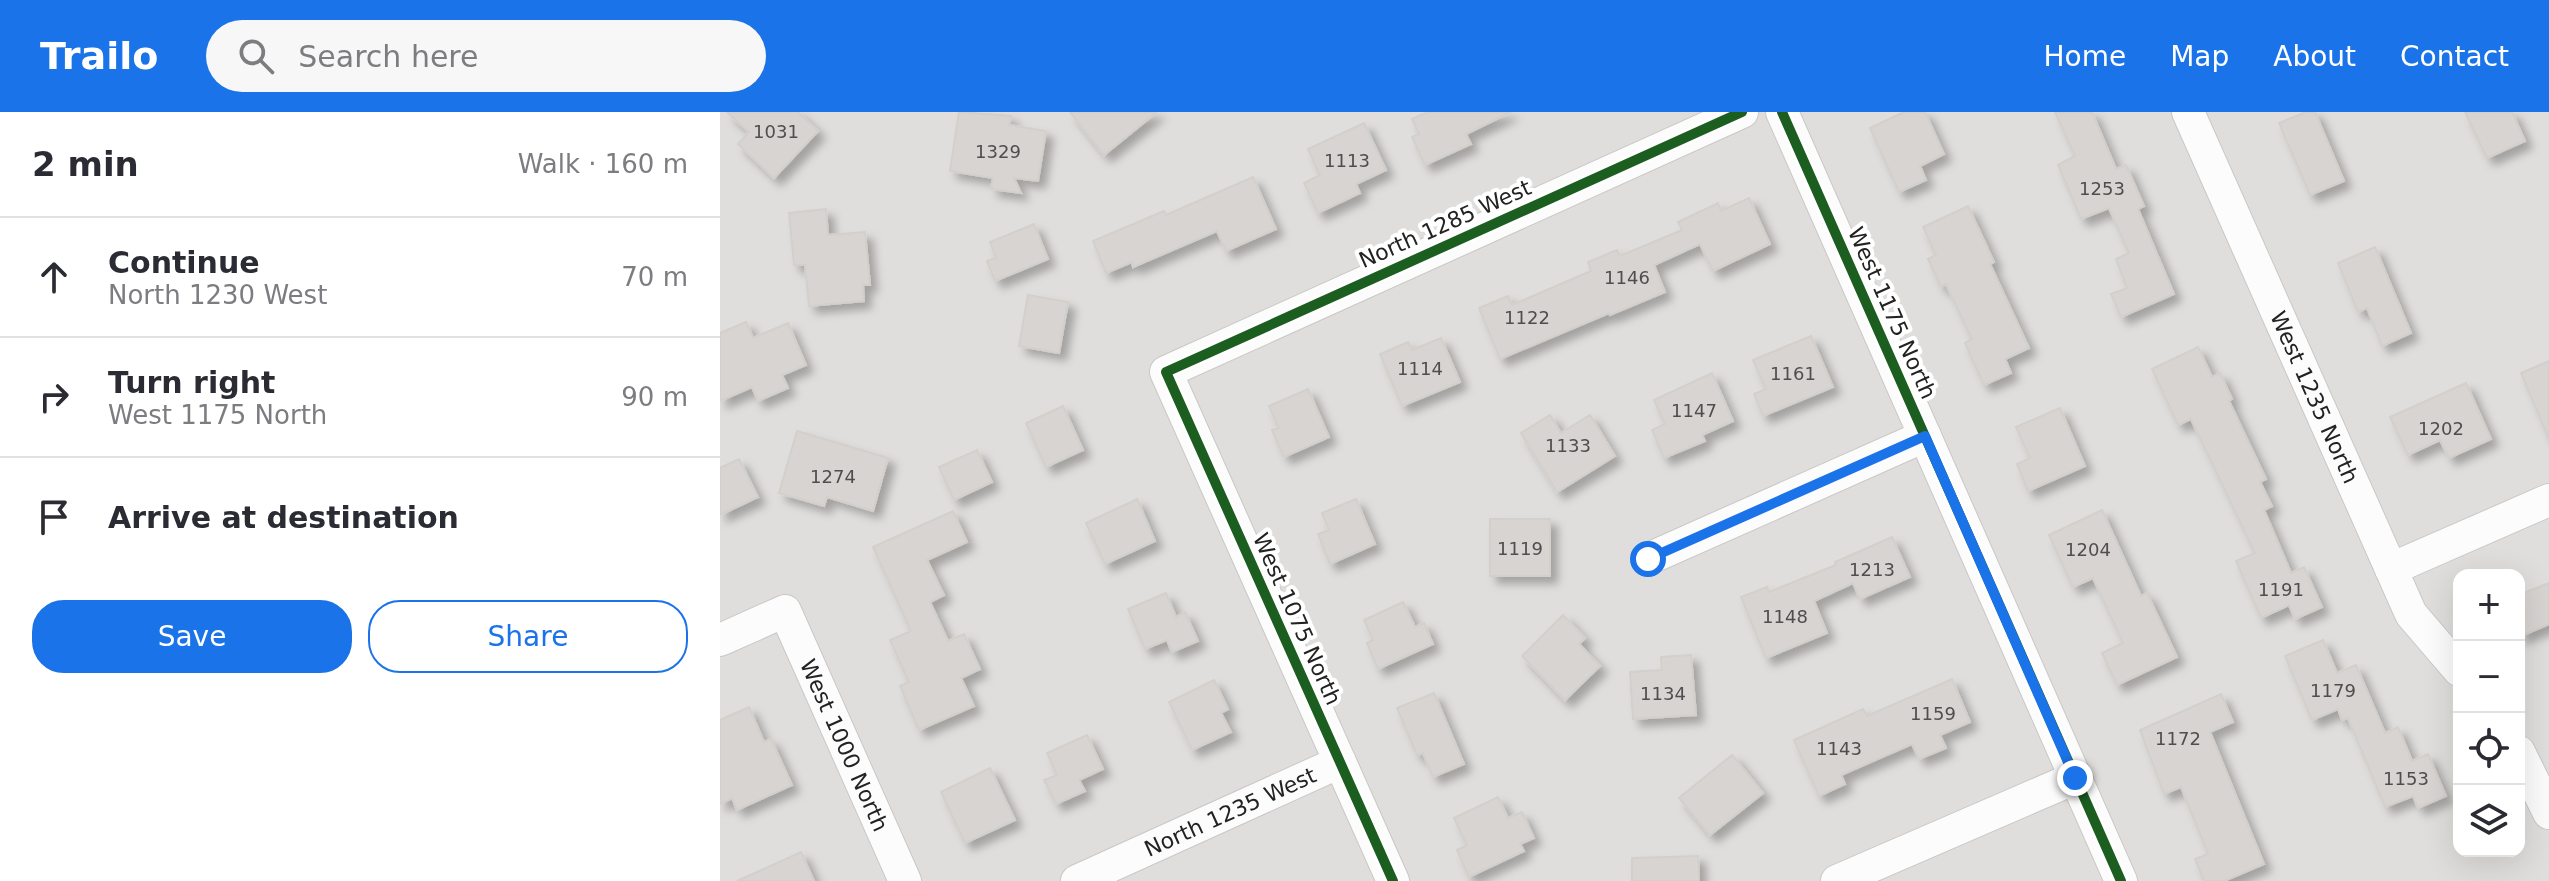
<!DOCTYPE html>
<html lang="en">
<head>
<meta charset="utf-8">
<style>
	body { margin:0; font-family:"DejaVu Sans",sans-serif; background:#f7f7f7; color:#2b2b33 }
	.controls { position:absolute; right:24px; bottom:24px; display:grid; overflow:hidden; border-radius:16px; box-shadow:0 8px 32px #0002 }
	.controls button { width:72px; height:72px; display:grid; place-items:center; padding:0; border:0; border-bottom:2px solid #e1e1e2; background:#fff; color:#2b2b33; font:40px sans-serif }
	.stop { position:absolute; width:24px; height:24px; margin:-18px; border:6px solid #1a73e8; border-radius:50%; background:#fff }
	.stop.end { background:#1a73e8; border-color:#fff; box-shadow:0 2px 8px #0008 }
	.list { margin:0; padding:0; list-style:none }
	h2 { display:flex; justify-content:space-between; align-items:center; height:104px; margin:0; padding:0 32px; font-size:34px }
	h2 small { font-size:26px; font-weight:400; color:#7c7c81 }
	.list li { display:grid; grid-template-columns:52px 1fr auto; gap:24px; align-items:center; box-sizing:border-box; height:120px; padding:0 32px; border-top:2px solid #e1e1e2 }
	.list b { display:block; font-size:30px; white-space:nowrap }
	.list p { margin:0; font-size:26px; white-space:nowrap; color:#7c7c81 }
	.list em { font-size:26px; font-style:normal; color:#7c7c81 }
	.actions { display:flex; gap:16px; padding:24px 32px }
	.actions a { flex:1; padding:18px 0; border:2px solid #1a73e8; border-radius:32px; text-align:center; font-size:28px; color:#1a73e8 }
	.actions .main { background:#1a73e8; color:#fff }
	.icon { flex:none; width:44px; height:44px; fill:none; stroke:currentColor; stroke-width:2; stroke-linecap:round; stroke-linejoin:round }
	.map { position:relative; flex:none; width:1829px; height:769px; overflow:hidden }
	header { display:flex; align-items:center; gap:48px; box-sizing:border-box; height:112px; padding:0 40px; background:#1a73e8; color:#fff }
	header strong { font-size:38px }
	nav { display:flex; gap:44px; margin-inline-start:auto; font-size:28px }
	.search { width:560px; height:72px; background:#f7f7f7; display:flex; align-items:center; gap:20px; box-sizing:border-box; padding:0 28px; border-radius:44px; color:#7c7c81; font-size:30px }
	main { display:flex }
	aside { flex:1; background:#fff }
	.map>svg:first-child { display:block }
</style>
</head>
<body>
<header>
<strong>Trailo</strong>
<div class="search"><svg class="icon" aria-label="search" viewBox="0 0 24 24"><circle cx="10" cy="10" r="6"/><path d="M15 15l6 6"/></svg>Search here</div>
<nav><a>Home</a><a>Map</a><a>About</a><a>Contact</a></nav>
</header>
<main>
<aside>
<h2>2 min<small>Walk · 160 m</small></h2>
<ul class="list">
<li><svg class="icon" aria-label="ahead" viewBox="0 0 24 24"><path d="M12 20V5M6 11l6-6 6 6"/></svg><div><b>Continue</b><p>North 1230 West</p></div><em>70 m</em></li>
<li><svg class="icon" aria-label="right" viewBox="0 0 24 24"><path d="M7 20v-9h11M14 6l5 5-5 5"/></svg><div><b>Turn right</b><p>West 1175 North</p></div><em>90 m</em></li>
<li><svg class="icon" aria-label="arrive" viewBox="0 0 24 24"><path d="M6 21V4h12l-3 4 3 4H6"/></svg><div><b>Arrive at destination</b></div></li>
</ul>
<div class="actions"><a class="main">Save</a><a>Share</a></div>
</aside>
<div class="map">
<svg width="1829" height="769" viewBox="0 0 1829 769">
	<defs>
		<filter id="shadow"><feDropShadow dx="7" dy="7" stdDeviation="4" flood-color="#0004"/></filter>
	</defs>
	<rect width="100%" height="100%" fill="#f0eeeb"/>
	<path fill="#dfdedc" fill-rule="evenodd" d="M 0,0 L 1829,0 L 1829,769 L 0,769 ZM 1739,463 L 1799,463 L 1799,739 L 1739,739 Z"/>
	<g fill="#d7d4d2" stroke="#d3d0cc" stroke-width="2" filter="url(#shadow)">
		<polygon points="7,0 78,0 98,19 54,66 18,32 29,20"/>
		<polygon points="239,0 291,4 289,13 326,19 318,69 294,66 301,81 271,77 273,66 230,59"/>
		<polygon points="350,0 437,0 384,43"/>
		<polygon points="708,0 791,0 746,22 751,32 705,53 692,25 699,22 692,7"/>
		<polygon points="1184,0 1205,0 1224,42 1200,54 1206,68 1179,80 1150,16"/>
		<polygon points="1335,0 1372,0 1396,57 1406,53 1424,94 1418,97 1454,182 1401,205 1391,182 1407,176 1396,147 1409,141 1389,96 1361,107 1338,53 1355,44"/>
		<polygon points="1586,0 1595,0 1624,69 1590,83 1559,11"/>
		<polygon points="1745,0 1792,0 1805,29 1767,46"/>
		<polygon points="644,11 666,58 636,72 640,81 598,101 584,71 600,63 588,37"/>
		<polygon points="533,65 556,117 506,139 497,119 413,155 412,150 386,161 373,129 444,99 446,103"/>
		<polygon points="1029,86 1050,132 993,159 980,132 934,153 945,180 890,203 889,201 780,247 759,196 788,184 792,193 871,159 868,150 897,138 900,144 962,118 958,110 998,91 1001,99"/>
		<polygon points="1248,94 1274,150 1270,152 1309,236 1285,247 1291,261 1264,273 1245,231 1252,227 1226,172 1221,175 1208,147 1216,143 1203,115"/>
		<polygon points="106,97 108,123 145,120 150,173 143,173 144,189 89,194 85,153 74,153 69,101"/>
		<polygon points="314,112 328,147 275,169 267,149 276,146 270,130"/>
		<polygon points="1655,135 1691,221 1662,234 1647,196 1638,200 1618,151"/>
		<polygon points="308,183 348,190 339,241 299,234"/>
		<polygon points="26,210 33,226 68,211 86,253 62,263 68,276 38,289 32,275 0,289 0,221"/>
		<polygon points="1091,224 1113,275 1043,304 1034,282 1046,277 1033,248"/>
		<polygon points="721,226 740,270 682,294 660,242 688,230 692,238"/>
		<polygon points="1478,235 1492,265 1500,261 1512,287 1509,289 1546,367 1540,370 1552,394 1544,398 1571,461 1584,455 1602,495 1575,507 1569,493 1541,506 1516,449 1535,441 1471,307 1458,313 1432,257"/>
		<polygon points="1829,249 1829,327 1801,261"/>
		<polygon points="992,261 1013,309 982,323 985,329 944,346 932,318 945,312 934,288"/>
		<polygon points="1746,271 1771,327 1729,346 1720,328 1688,343 1670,305"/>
		<polygon points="588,277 609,325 564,345 552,318 559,316 549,294"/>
		<polygon points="343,294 363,338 326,355 306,311"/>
		<polygon points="1340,296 1365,354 1308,379 1297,352 1310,346 1296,315"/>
		<polygon points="830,303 841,321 870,303 895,344 837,380 801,321"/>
		<polygon points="77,319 168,346 153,399 107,385 104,394 59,381"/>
		<polygon points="257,338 272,370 234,388 219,355"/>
		<polygon points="19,347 38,385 0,403 0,356"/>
		<polygon points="417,387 435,429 385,452 366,411"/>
		<polygon points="636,387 655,432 610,452 598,422 609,418 602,401"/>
		<polygon points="1382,398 1421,484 1427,481 1457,545 1397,573 1382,541 1403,531 1373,466 1353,475 1329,423"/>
		<polygon points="233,399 247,430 207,448 224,483 210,490 228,529 244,522 260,557 241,566 254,594 199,618 180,574 189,570 170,528 191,519 153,435"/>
		<rect x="770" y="407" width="60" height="57"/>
		<polygon points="1172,425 1190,465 1140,487 1133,471 1094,489 1107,521 1046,546 1021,485 1047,475 1049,480 1116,453 1115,450"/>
		<polygon points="1829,471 1829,512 1799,525 1799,483"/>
		<polygon points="446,481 456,505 465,500 478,529 452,540 447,528 425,537 408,497"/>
		<polygon points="683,490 695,515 704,511 713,532 658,557 647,531 653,528 644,508"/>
		<polygon points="843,503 865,526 859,532 880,554 845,588 802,544"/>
		<polygon points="1603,528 1617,561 1636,553 1665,621 1678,615 1692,649 1708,642 1726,684 1698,696 1693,684 1665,695 1628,606 1622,608 1618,597 1592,608 1565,544"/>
		<polygon points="971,543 976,603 913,607 910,560 942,558 941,545"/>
		<polygon points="1232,567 1250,610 1220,623 1226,636 1199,647 1192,632 1121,663 1125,672 1099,684 1074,628 1143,597 1147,604"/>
		<polygon points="494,568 508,597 501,601 511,620 472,638 449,590"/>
		<polygon points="714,581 744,652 713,665 703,641 697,643 677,596"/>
		<polygon points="1501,582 1513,610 1490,620 1544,752 1504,769 1484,769 1475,747 1488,742 1461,675 1444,682 1420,618"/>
		<polygon points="29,595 44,630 51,627 72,673 17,698 12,686 0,692 0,608"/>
		<polygon points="367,623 383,657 359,668 365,679 336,692 324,668 337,663 327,641"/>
		<polygon points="1012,643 1043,681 990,723 959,686"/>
		<polygon points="270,656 295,708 245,731 221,680"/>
		<polygon points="778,685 788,706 802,700 814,726 800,732 804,739 749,765 737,738 747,733 734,706"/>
		<polygon points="81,740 94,769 17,769"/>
		<polygon points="978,744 979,769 912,769 912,746"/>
	</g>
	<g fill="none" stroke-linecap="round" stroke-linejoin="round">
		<defs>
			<g id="street">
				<polyline points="1062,0 1401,769"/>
				<path id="s1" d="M 1468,0 L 1691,502 L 1739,558"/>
				<polyline points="928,447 1205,324"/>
				<polyline points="1671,457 1829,388"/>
				<path id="s2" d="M 0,528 L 65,499 L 185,769"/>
				<polyline points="1799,640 1829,701"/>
				<path id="s3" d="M 357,769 L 620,650"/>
				<polyline points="673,769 446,260 1022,0"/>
				<polyline points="1117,769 1355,666"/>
			</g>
		</defs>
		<use href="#street" stroke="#c9c8c7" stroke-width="34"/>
		<use href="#street" stroke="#fdfcfc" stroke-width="32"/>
		<defs>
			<g id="cycleway">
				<polyline points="1062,0 1401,769"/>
				<polyline points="673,769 446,260 1022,0"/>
			</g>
		</defs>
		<use href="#cycleway" stroke="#fff" stroke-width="15"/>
		<use href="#cycleway" stroke="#1b5e20" stroke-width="10"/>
	</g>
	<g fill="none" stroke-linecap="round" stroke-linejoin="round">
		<polyline stroke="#1a73e8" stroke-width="10" points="928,447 1205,324 1355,666"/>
	</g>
	<g text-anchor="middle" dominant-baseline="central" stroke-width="8" stroke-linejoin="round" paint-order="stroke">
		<g font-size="18" fill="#4f4e4e">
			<text x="56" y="19">1031</text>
			<text x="278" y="39">1329</text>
			<text x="627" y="48">1113</text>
			<text x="1382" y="76">1253</text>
			<text x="907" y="165">1146</text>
			<text x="807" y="205">1122</text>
			<text x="700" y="256">1114</text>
			<text x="1073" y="261">1161</text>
			<text x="974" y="298">1147</text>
			<text x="1721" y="316">1202</text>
			<text x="848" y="333">1133</text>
			<text x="113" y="364">1274</text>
			<text x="800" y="436">1119</text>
			<text x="1368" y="437">1204</text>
			<text x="1152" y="457">1213</text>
			<text x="1561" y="477">1191</text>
			<text x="1065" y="504">1148</text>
			<text x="1613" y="578">1179</text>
			<text x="943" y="581">1134</text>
			<text x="1213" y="601">1159</text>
			<text x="1458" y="626">1172</text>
			<text x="1119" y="636">1143</text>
			<text x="1686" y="666">1153</text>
		</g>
		<g font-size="22" fill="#222" stroke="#fff">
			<text transform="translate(725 112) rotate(-24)">North 1285 West</text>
			<text transform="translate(1172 201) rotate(66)">West 1175 North</text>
			<text stroke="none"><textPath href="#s1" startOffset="312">West 1235 North</textPath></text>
			<text transform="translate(577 507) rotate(66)">West 1075 North</text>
			<text stroke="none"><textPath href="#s2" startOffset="218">West 1000 North</textPath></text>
			<text stroke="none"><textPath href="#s3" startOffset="168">North 1235 West</textPath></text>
		</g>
	</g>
</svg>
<div class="controls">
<button>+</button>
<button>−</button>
<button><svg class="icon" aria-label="locate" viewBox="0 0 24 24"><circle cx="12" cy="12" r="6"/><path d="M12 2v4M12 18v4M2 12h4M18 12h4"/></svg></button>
<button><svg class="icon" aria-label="layers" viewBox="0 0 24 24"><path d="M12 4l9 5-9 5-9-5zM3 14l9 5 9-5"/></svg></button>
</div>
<div class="stop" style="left:928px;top:447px"></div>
<div class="stop end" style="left:1355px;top:666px"></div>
</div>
</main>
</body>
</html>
